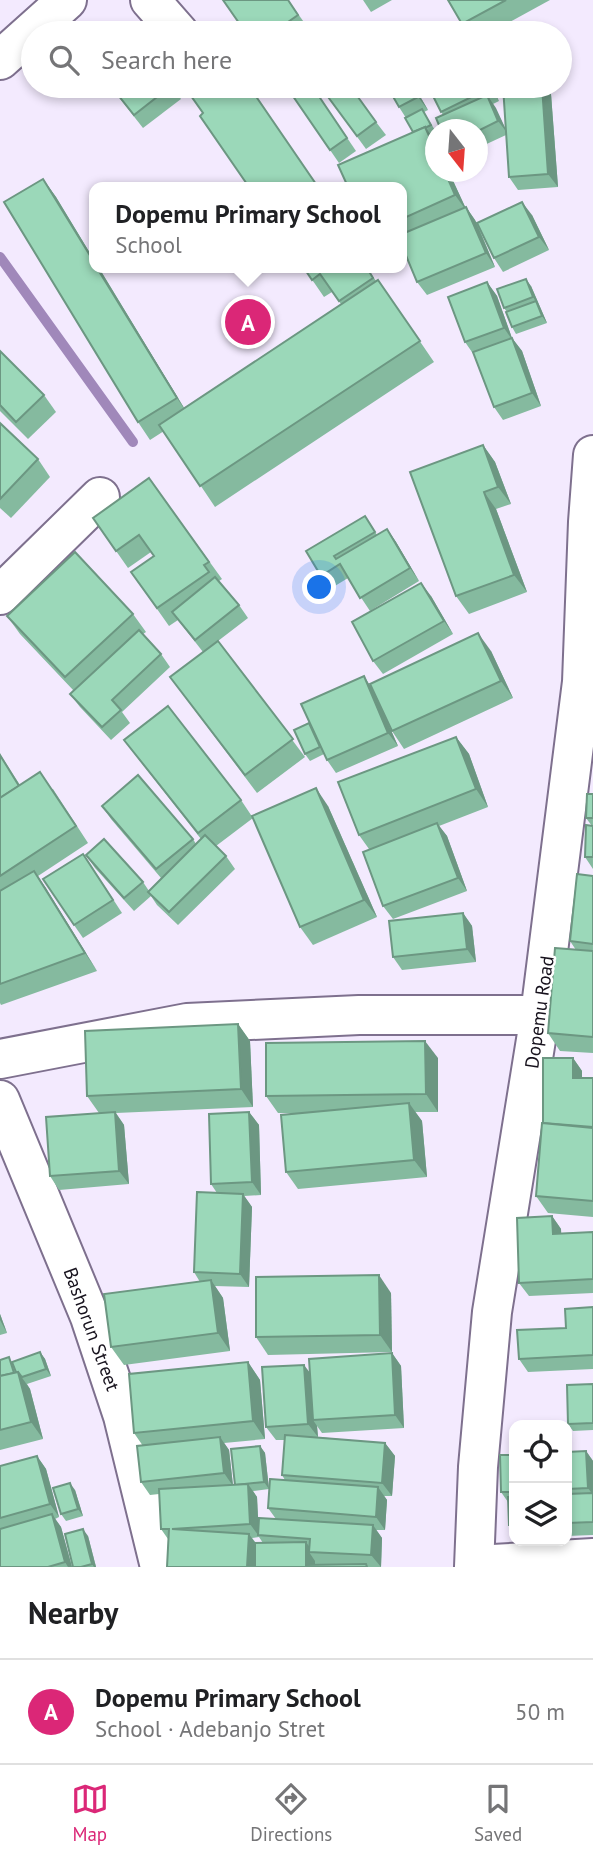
<!DOCTYPE html>
<html lang="en">
<head>
<meta charset="utf-8">
<style>
	body { margin:0; font-family:"PT Sans",sans-serif; background:#f6f6f6; color:#202124 }
	.controls { position:absolute; right:21px; bottom:21px; display:grid; overflow:hidden; border-radius:14px; box-shadow:0 4px 10px #0003 }
	.controls button { width:63px; height:63px; display:grid; place-items:center; padding:0; border:0; border-bottom:2px solid #e0e0e0; background:#fff; color:#202124; font:35px sans-serif }
	.compass { position:absolute; left:425px; top:119px; width:63px; height:63px; border-radius:50%; background:#fff; box-shadow:0 4px 10px #0003; rotate:163deg }
	.you { position:absolute; left:320px; top:588px; width:24px; height:24px; margin:-18px; border:5px solid #fff; border-radius:50%; background:#1a73e8; box-shadow:0 0 0 10px #1a73e833 }
	.badge { display:grid; place-items:center; width:46px; height:46px; border-radius:50%; background:#db2777; color:#fff; font-size:23px; font-weight:700 }
	.pin { position:absolute; translate:-50% -50%; border:4px solid #fff; box-shadow:0 2px 7px #0006 }
	.popup { position:absolute; left:89px; top:182px; width:318px; height:91px; box-sizing:border-box; display:grid; place-content:center; border-radius:14px; background:#fff; filter:drop-shadow(0 2px 5px #0005); font-size:23px; white-space:nowrap; color:#757577 }
	.popup b { font-size:26px; color:#202124 }
	.popup::after { content:''; position:absolute; left:50%; top:100%; margin-left:-14px; border:14px solid transparent; border-top-color:#fff }
	.list { margin:0; padding:0; list-style:none }
	h2 { display:flex; justify-content:space-between; align-items:center; height:91px; margin:0; padding:0 28px; font-size:30px }
	h2 small { font-size:23px; font-weight:400; color:#757577 }
	.list li { display:grid; grid-template-columns:46px 1fr auto; gap:21px; align-items:center; box-sizing:border-box; height:105px; padding:0 28px; border-top:2px solid #e0e0e0 }
	.list b { display:block; font-size:26px; white-space:nowrap }
	.list p { margin:0; font-size:23px; white-space:nowrap; color:#757577 }
	.list em { font-size:23px; font-style:normal; color:#757577 }
	.icon { flex:none; width:38px; height:38px; fill:none; stroke:currentColor; stroke-width:2; stroke-linecap:round; stroke-linejoin:round }
	.map { position:relative; flex:none; width:593px; height:1567px; overflow:hidden }
	.search { position:absolute; background:#fff; box-shadow:0 4px 10px #0003; left:21px; right:21px; top:21px; height:77px; display:flex; align-items:center; gap:18px; box-sizing:border-box; padding:0 24px; border-radius:38px; color:#757577; font-size:26px }
	.sheet { height:196px; background:#fff }
	nav { display:flex; justify-content:space-around; align-items:center; box-sizing:border-box; height:98px; border-top:2px solid #e0e0e0; background:#fff; font-size:19px; color:#757577 }
	nav a { display:grid; justify-items:center; gap:4px }
	nav .on { color:#db2777 }
	.map>svg:first-child { display:block }
</style>
</head>
<body>
<div class="map">
<svg width="593" height="1567" viewBox="0 0 593 1567">
	<rect width="100%" height="100%" fill="#f3eafe"/>
	<g fill="none" stroke-linecap="round" stroke-linejoin="round">
		<polyline stroke="#a088ba" stroke-width="10" points="0,257 133,442"/>
		<defs>
			<g id="minor">
				<polyline points="150,0 179,33"/>
				<polyline points="0,595 100,497"/>
				<polyline points="0,1059 187,1023 359,1015 540,1015"/>
				<polyline points="0,1100 90,1317 123,1416 160,1567"/>
				<polyline points="475,1565 593,1558"/>
			</g>
			<g id="major">
				<polyline points="0,60 67,0"/>
				<polyline points="474,1567 478,1467 492,1312 540,1015 582,682 588,522 593,455"/>
			</g>
		</defs>
		<use href="#minor" stroke="#7e708e" stroke-width="42"/>
		<use href="#major" stroke="#7e708e" stroke-width="42"/>
		<use href="#minor" stroke="#fff" stroke-width="38"/>
		<use href="#major" stroke="#fff" stroke-width="38"/>
	</g>
	<g fill="#85ba9f" fill-rule="evenodd">
		<polygon points="288,0 311,32 246,33"/>
		<polygon points="363,0 392,0 371,12"/>
		<polygon points="448,0 550,0 490,33 468,33"/>
		<polygon points="110,86 172,86 181,99 143,128"/>
		<polygon points="286,86 312,86 356,151 339,163"/>
		<polygon points="320,86 376,122 386,135 366,149"/>
		<polygon points="414,86 428,110 424,112 436,132 431,135 436,142 436,172 449,172 465,207 466,207 477,223 532,215 549,250 503,272 494,258 477,223 495,267 427,295 417,282 402,246 402,187 413,132 406,118 399,107"/>
		<polygon points="428,86 491,86 499,101 493,104 506,130 503,89 501,86 545,86 551,94 558,187 518,190 509,177 506,135 478,148 478,130 443,115"/>
		<polygon points="43,179 56,197 184,408 341,304 332,292 324,297 304,268 367,268 376,281 378,280 434,362 215,507 164,431 150,440 138,422"/>
		<polygon points="487,282 497,296 512,338 522,351 541,406 503,420 494,407 474,355 465,342"/>
		<polygon points="531,286 547,323 516,334 512,327 507,312 504,308"/>
		<polygon points="0,351 44,395 56,412 28,439 0,411"/>
		<polygon points="0,423 38,459 50,477 11,518 0,508"/>
		<polygon points="483,445 495,462 511,504 496,509 527,592 469,614 456,596"/>
		<polygon points="149,478 222,579 219,581 239,605 248,618 218,641 305,757 257,793 170,677 203,652 178,620 169,626 131,572 154,556 151,552 128,568 93,518"/>
		<polygon points="365,516 377,535 387,529 396,542 419,581 370,611 348,578 330,589 306,551"/>
		<polygon points="431,596 453,634 383,674 373,661"/>
		<polygon points="133,614 146,632 143,634 161,654 170,667 122,712 130,723 111,740 80,707 70,694 74,691 20,634 7,616"/>
		<polygon points="491,651 513,698 404,749 392,731 378,701 398,746 336,773 327,760 324,754 310,761 305,754 371,687"/>
		<polygon points="456,737 469,754 488,807 439,826 447,836 467,891 393,919 383,906 369,849 359,835"/>
		<polygon points="124,740 241,800 253,818 216,846 226,856 235,869 178,925 157,905 151,896 134,911 95,868 86,855 143,882 149,891 161,878 111,819 102,806 193,839 196,844 201,839 137,757"/>
		<polygon points="0,754 20,785 53,789 88,843 38,876 97,971 1,1005 0,1003"/>
		<polygon points="593,794 593,869 585,857 592,826 586,818"/>
		<polygon points="328,806 377,917 313,945 300,927"/>
		<polygon points="92,867 122,913 83,938 74,925"/>
		<polygon points="593,876 593,1053 560,1051 548,1033 576,950 570,941"/>
		<polygon points="463,913 472,926 476,962 402,970 393,957"/>
		<polygon points="238,1024 250,1041 253,1107 116,1113 124,1125 129,1184 59,1190 50,1176 99,1113 87,1096"/>
		<polygon points="438,1058 438,1112 415,1112 422,1121 427,1177 298,1189 286,1172 302,1113 278,1113 266,1096"/>
		<polygon points="573,1058 582,1071 582,1078 593,1078 593,1217 548,1213 536,1196"/>
		<polygon points="249,1112 259,1125 261,1195 244,1196 252,1207 249,1287 215,1286 223,1298 230,1351 124,1365 111,1347 200,1282 194,1272 217,1193 211,1184"/>
		<polygon points="552,1216 561,1229 561,1233 593,1232 593,1293 529,1296 519,1283"/>
		<polygon points="391,1293 392,1352 268,1355 256,1337"/>
		<polygon points="593,1307 593,1369 528,1372 519,1359 566,1328"/>
		<polygon points="0,1314 7,1333 0,1335"/>
		<polygon points="40,1352 45,1359 51,1376 27,1384 30,1389 43,1439 0,1450 0,1360 12,1362"/>
		<path d="M 392,1353 L 401,1366 L 404,1428 L 322,1433 L 317,1426 L 318,1437 L 385,1443 L 395,1456 L 392,1496 L 384,1496 L 387,1500 L 385,1530 L 376,1530 L 382,1538 L 381,1567 L 167,1567 L 168,1539 L 161,1529 L 159,1494 L 150,1495 L 141,1482 L 143,1446 L 134,1433 L 248,1362 L 260,1380 L 265,1439 L 224,1443 L 229,1450 L 233,1485 L 235,1485 L 260,1446 L 265,1453 L 269,1489 L 253,1491 L 257,1497 L 258,1524 L 276,1519 L 268,1508 L 285,1480 L 282,1475 L 285,1440 L 276,1440 L 266,1427 L 310,1373 ZM 259,1537 L 263,1543 L 256,1543 L 252,1538 Z"/>
		<polygon points="593,1384 593,1430 573,1431 568,1424"/>
		<polygon points="586,1451 593,1461 593,1535 567,1536 567,1452"/>
		<polygon points="514,1455 514,1533 509,1525 508,1502 501,1492"/>
		<polygon points="37,1456 46,1469 59,1517 55,1519 61,1527 72,1567 0,1567 0,1466"/>
		<polygon points="75,1490 83,1516 66,1521 61,1514"/>
		<polygon points="88,1536 96,1567 73,1567"/>
	</g>
	<g fill="#6c9782">
		<polygon points="412,86 414,86 428,110 418,97"/>
		<polygon points="488,86 491,86 499,101"/>
		<polygon points="542,86 545,86 551,94 558,187 548,174"/>
		<polygon points="487,95 496,108 508,134 498,121"/>
		<polygon points="425,127 436,142 436,151"/>
		<polygon points="445,172 449,172 468,213 455,195"/>
		<polygon points="43,179 56,197 94,260 94,262"/>
		<polygon points="522,202 532,215 549,250 539,237"/>
		<polygon points="466,207 475,220 495,267 486,253"/>
		<polygon points="97,268 99,268 189,416 177,398"/>
		<polygon points="526,279 531,286 547,323 542,316 536,302 533,297"/>
		<polygon points="487,282 497,296 513,341 504,328"/>
		<polygon points="512,338 522,351 541,406 532,393"/>
		<polygon points="483,445 495,462 511,504 498,487"/>
		<polygon points="484,492 496,509 527,592 514,575"/>
		<polygon points="387,529 396,542 419,581 410,568"/>
		<polygon points="421,583 431,596 453,634 444,621"/>
		<polygon points="478,633 491,651 513,698 501,681"/>
		<polygon points="364,676 373,690 398,746 388,733"/>
		<polygon points="456,737 469,754 488,807 476,789"/>
		<polygon points="316,788 328,806 377,917 364,900"/>
		<polygon points="437,823 447,836 467,891 458,878"/>
		<polygon points="34,871 46,888 97,971 85,953"/>
		<polygon points="463,913 472,926 476,962 467,949"/>
		<polygon points="238,1024 250,1041 253,1107 241,1089"/>
		<polygon points="425,1041 438,1058 438,1112 426,1094"/>
		<polygon points="573,1058 582,1071 582,1091 573,1078"/>
		<polygon points="409,1103 422,1121 427,1177 414,1160"/>
		<polygon points="115,1112 124,1125 129,1184 119,1171"/>
		<polygon points="249,1112 259,1125 261,1195 252,1182"/>
		<polygon points="243,1194 252,1207 249,1287 240,1274"/>
		<polygon points="552,1216 561,1229 562,1247 553,1234"/>
		<polygon points="379,1275 391,1293 392,1352 380,1335"/>
		<polygon points="211,1280 223,1298 230,1351 218,1333"/>
		<polygon points="0,1314 7,1333 0,1320"/>
		<polygon points="40,1352 45,1359 51,1376 46,1369"/>
		<polygon points="392,1353 401,1366 404,1428 395,1415"/>
		<polygon points="248,1362 260,1380 265,1439 253,1421"/>
		<polygon points="304,1365 314,1378 313,1420 317,1426 318,1437 308,1424"/>
		<polygon points="18,1372 30,1389 43,1439 31,1422"/>
		<polygon points="220,1437 229,1450 233,1486 224,1473"/>
		<polygon points="385,1443 395,1456 392,1496 382,1483"/>
		<polygon points="260,1446 265,1453 269,1489 264,1482"/>
		<polygon points="586,1451 593,1461 593,1495 588,1488"/>
		<polygon points="37,1456 46,1469 59,1517 50,1504"/>
		<polygon points="70,1483 75,1490 83,1516 78,1509"/>
		<polygon points="248,1484 257,1497 259,1535 258,1535 250,1524"/>
		<polygon points="378,1487 387,1500 385,1530 376,1517"/>
		<polygon points="52,1514 61,1527 72,1567 68,1567 65,1562"/>
		<polygon points="373,1525 382,1538 381,1567 371,1555"/>
		<polygon points="83,1529 88,1536 96,1567 94,1567 92,1564"/>
		<polygon points="249,1534 258,1547 257,1567 247,1567"/>
		<polygon points="306,1542 313,1552 309,1552 315,1561 315,1567 306,1565"/>
	</g>
	<g fill="#9bd8b9" stroke="#6c9782" stroke-width="2">
		<polygon points="223,0 288,0 298,15 272,33 246,33"/>
		<polygon points="448,0 506,0 462,24"/>
		<polygon points="379,25 383,33 364,33"/>
		<polygon points="111,86 171,86 134,115"/>
		<polygon points="184,86 241,86 248,96 253,92 318,187 249,187 200,116 203,113"/>
		<polygon points="286,86 312,86 347,138 330,150"/>
		<polygon points="320,86 350,86 376,122 357,136"/>
		<polygon points="387,86 412,86 418,97 399,107"/>
		<polygon points="428,86 488,86 490,88 441,112"/>
		<polygon points="503,86 542,86 548,174 509,177"/>
		<polygon points="487,95 498,121 478,131 478,130 441,130 436,118"/>
		<polygon points="422,109 431,125 425,128 425,127 413,132 405,118"/>
		<polygon points="425,127 436,151 436,172 445,172 455,195 402,219 402,187 348,187 338,165"/>
		<polygon points="43,179 94,262 94,268 97,268 177,398 138,422 4,202"/>
		<polygon points="522,202 539,237 494,258 477,223"/>
		<polygon points="466,207 486,253 417,282 402,246 402,234"/>
		<polygon points="304,268 367,268 373,278 339,301 320,274 312,280"/>
		<polygon points="526,279 533,297 504,308 497,289"/>
		<polygon points="378,280 420,341 200,486 159,425"/>
		<polygon points="487,282 504,328 465,342 448,297"/>
		<polygon points="536,301 542,316 512,327 506,312"/>
		<polygon points="512,338 532,393 494,407 473,352"/>
		<polygon points="0,351 44,395 16,422 0,405"/>
		<polygon points="0,423 38,459 0,499"/>
		<polygon points="483,445 498,487 484,492 514,575 456,596 410,472"/>
		<polygon points="149,478 209,562 204,565 209,572 157,608 131,572 154,556 139,535 116,551 93,518"/>
		<polygon points="365,516 375,532 334,556 336,559 387,529 410,568 360,598 340,564 321,576 306,551"/>
		<polygon points="75,552 133,614 65,677 7,616"/>
		<polygon points="215,577 239,605 195,640 172,612"/>
		<polygon points="421,583 444,621 373,661 352,622"/>
		<polygon points="139,630 161,654 112,700 121,710 102,727 70,694"/>
		<polygon points="478,633 501,681 392,731 370,684"/>
		<polygon points="218,641 293,739 245,775 170,677"/>
		<polygon points="364,676 388,733 327,760 301,704"/>
		<polygon points="168,706 241,800 198,833 124,740"/>
		<polygon points="309,723 320,747 305,754 294,730"/>
		<polygon points="456,737 476,789 359,835 338,782"/>
		<polygon points="0,755 19,786 0,798"/>
		<polygon points="40,772 76,826 0,876 0,798"/>
		<polygon points="138,775 193,839 156,869 102,806"/>
		<polygon points="316,788 364,900 300,927 252,816"/>
		<polygon points="587,794 593,794 593,818 586,818"/>
		<polygon points="437,823 458,878 383,906 363,852"/>
		<polygon points="586,825 593,826 593,857 585,857"/>
		<polygon points="205,835 226,856 169,912 148,892"/>
		<polygon points="104,839 143,882 124,898 86,855"/>
		<polygon points="83,854 113,900 74,925 43,879"/>
		<polygon points="34,871 85,953 0,984 0,891"/>
		<polygon points="577,874 593,876 593,944 570,941"/>
		<polygon points="463,913 467,949 393,957 389,921"/>
		<polygon points="555,948 593,951 593,1037 548,1033"/>
		<polygon points="238,1024 241,1089 87,1096 85,1031"/>
		<polygon points="425,1041 426,1094 266,1096 266,1043"/>
		<polygon points="543,1058 573,1058 573,1078 593,1078 593,1127 543,1123"/>
		<polygon points="409,1103 414,1160 286,1172 281,1115"/>
		<polygon points="115,1112 119,1171 50,1176 46,1117"/>
		<polygon points="249,1112 252,1182 211,1184 209,1114"/>
		<polygon points="542,1123 593,1128 593,1201 536,1196"/>
		<polygon points="197,1192 243,1194 240,1274 194,1272"/>
		<polygon points="552,1216 553,1234 593,1232 593,1279 519,1283 517,1218"/>
		<polygon points="379,1275 380,1335 256,1337 256,1277"/>
		<polygon points="211,1280 218,1333 111,1347 104,1294"/>
		<polygon points="593,1307 593,1355 519,1359 517,1330 566,1328 565,1309"/>
		<polygon points="40,1352 46,1369 22,1377 18,1372 16,1372 12,1362"/>
		<polygon points="392,1353 395,1415 313,1420 309,1359"/>
		<polygon points="9,1357 14,1373 0,1376 0,1360"/>
		<polygon points="248,1362 253,1421 134,1433 129,1374"/>
		<polygon points="304,1365 308,1424 266,1427 262,1367"/>
		<polygon points="18,1372 31,1422 0,1430 0,1376"/>
		<polygon points="593,1384 593,1423 568,1424 567,1385"/>
		<polygon points="285,1435 385,1443 382,1483 282,1475"/>
		<polygon points="220,1437 224,1473 141,1482 137,1446"/>
		<polygon points="260,1446 264,1482 235,1485 231,1449"/>
		<polygon points="586,1451 588,1488 567,1489 567,1452"/>
		<polygon points="500,1455 514,1455 514,1492 501,1492"/>
		<polygon points="37,1456 50,1504 0,1518 0,1466"/>
		<polygon points="270,1479 378,1487 376,1517 268,1508"/>
		<polygon points="70,1483 78,1509 61,1514 53,1488"/>
		<polygon points="248,1484 250,1524 172,1529 249,1534 247,1567 167,1567 169,1529 161,1529 159,1489"/>
		<polygon points="593,1493 593,1522 567,1523 567,1494"/>
		<polygon points="508,1497 514,1497 514,1525 509,1525"/>
		<polygon points="52,1514 65,1562 48,1567 0,1567 0,1529"/>
		<polygon points="259,1518 373,1525 371,1555 309,1552 310,1539 258,1535"/>
		<polygon points="83,1529 92,1564 81,1567 73,1567 65,1534"/>
		<polygon points="306,1542 306,1565 366,1564 367,1567 255,1567 255,1543"/>
	</g>
	<g text-anchor="middle" dominant-baseline="central" stroke-width="5" stroke-linejoin="round" paint-order="stroke">
		<g font-size="19" fill="#17121d" stroke="#fff">
			<text transform="translate(539 1012) rotate(-82)">Dopemu Road</text>
			<text transform="translate(92 1329) rotate(70)">Bashorun Street</text>
		</g>
	</g>
</svg>
<div class="controls">
<button><svg class="icon" aria-label="locate" viewBox="0 0 24 24"><circle cx="12" cy="12" r="6"/><path d="M12 2v4M12 18v4M2 12h4M18 12h4"/></svg></button>
<button><svg class="icon" aria-label="layers" viewBox="0 0 24 24"><path d="M12 4l9 5-9 5-9-5zM3 14l9 5 9-5"/></svg></button>
</div>
<svg class="compass" viewBox="-18 -18 36 36"><path d="M0-13l5 13h-10z" fill="#e53935"/><path d="M0 13l5-13h-10z" fill="#757577"/></svg>
<div class="you"></div>
<div class="pin badge" style="left:248px;top:322px">A</div>
<div class="popup"><b>Dopemu Primary School</b>School</div>
<div class="search"><svg class="icon" aria-label="search" viewBox="0 0 24 24"><circle cx="10" cy="10" r="6"/><path d="M15 15l6 6"/></svg>Search here</div>
</div>
<section class="sheet">
<h2>Nearby<small></small></h2>
<ul class="list">
<li><span class="badge">A</span><div><b>Dopemu Primary School</b><p>School · Adebanjo Stret</p></div><em>50 m</em></li>
</ul>
</section>
<nav>
<a class="on"><svg class="icon" aria-label="map" viewBox="0 0 24 24"><path d="M3 6l6-2 6 2 6-2v14l-6 2-6-2-6 2zM9 4v14M15 6v14"/></svg>Map</a>
<a><svg class="icon" aria-label="directions" viewBox="0 0 24 24"><path d="M12 3l9 9-9 9-9-9zM9 14v-3h6M13 9l2 2-2 2"/></svg>Directions</a>
<a><svg class="icon" aria-label="saved" viewBox="0 0 24 24"><path d="M7 4h10v16l-5-4-5 4z"/></svg>Saved</a>
</nav>
</body>
</html>
